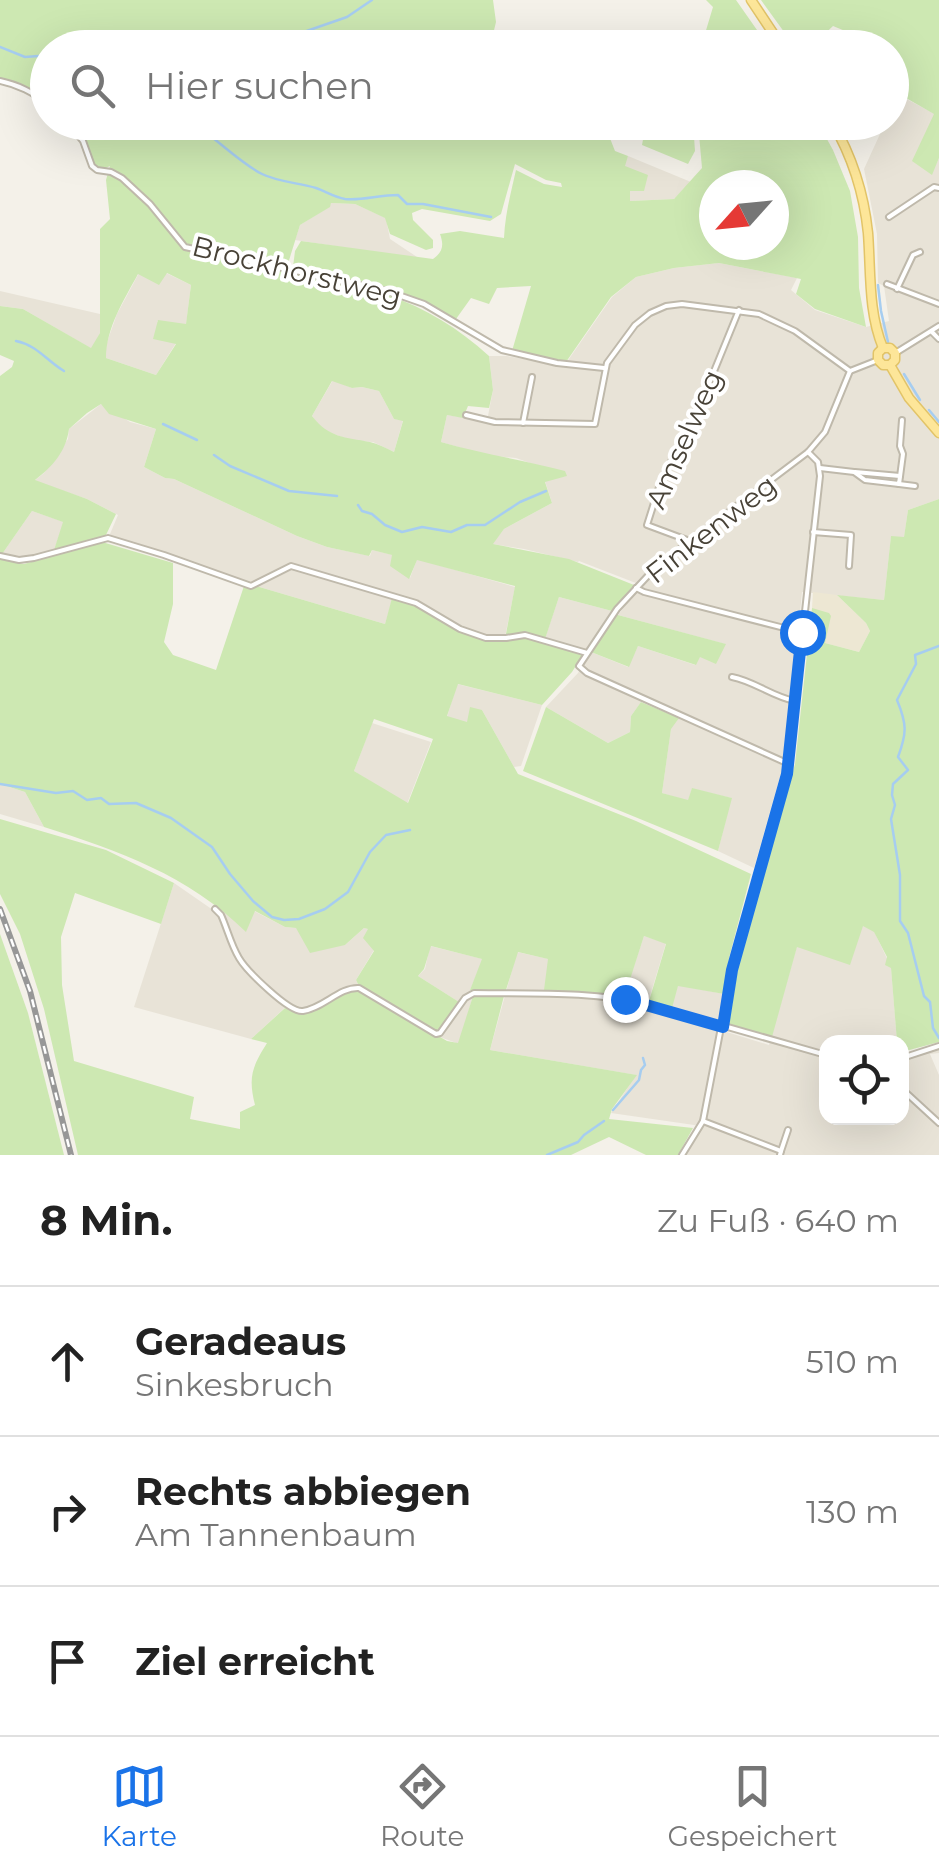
<!DOCTYPE html>
<html lang="de">
<head>
<meta charset="utf-8">
<style>
	body { margin:0; font-family:Montserrat,sans-serif; background:#f2f2f2; color:#222 }
	.controls { position:absolute; right:30px; bottom:30px; display:grid; overflow:hidden; border-radius:20px; box-shadow:0 10px 40px #0002 }
	.controls button { width:90px; height:90px; display:grid; place-items:center; padding:0; border:0; border-bottom:2px solid #e0e0e0; background:#fff; color:#222; font:50px sans-serif }
	.compass { position:absolute; left:699px; top:170px; width:90px; height:90px; border-radius:50%; background:#fff; box-shadow:0 10px 40px #0002; rotate:243deg }
	.stop { position:absolute; width:30px; height:30px; margin:-22px; border:8px solid #1a73e8; border-radius:50%; background:#fff }
	.stop.end { background:#1a73e8; border-color:#fff; box-shadow:0 2px 10px #0008 }
	.list { margin:0; padding:0; list-style:none }
	h2 { display:flex; justify-content:space-between; align-items:center; height:130px; margin:0; padding:0 40px; font-size:42px }
	h2 small { font-size:32px; font-weight:400; color:#767676 }
	.list li { display:grid; grid-template-columns:65px 1fr auto; gap:30px; align-items:center; box-sizing:border-box; height:150px; padding:0 40px; border-top:2px solid #e0e0e0 }
	.list b { display:block; font-size:38px; white-space:nowrap }
	.list p { margin:0; font-size:32px; white-space:nowrap; color:#767676 }
	.list em { font-size:32px; font-style:normal; color:#767676 }
	.icon { flex:none; width:55px; height:55px; fill:none; stroke:currentColor; stroke-width:2; stroke-linecap:round; stroke-linejoin:round }
	.map { position:relative; flex:none; width:939px; height:1155px; overflow:hidden }
	.search { position:absolute; background:#fff; box-shadow:0 10px 40px #0002; left:30px; right:30px; top:30px; height:110px; display:flex; align-items:center; gap:25px; box-sizing:border-box; padding:0 35px; border-radius:55px; color:#767676; font-size:38px }
	.sheet { height:580px; background:#fff }
	nav { display:flex; justify-content:space-around; align-items:center; box-sizing:border-box; height:140px; border-top:2px solid #e0e0e0; background:#fff; font-size:28px; color:#767676 }
	nav a { display:grid; justify-items:center; gap:5px }
	nav .on { color:#1a73e8 }
	.map>svg:first-child { display:block }
</style>
</head>
<body>
<div class="map">
<svg width="939" height="1155" viewBox="0 0 939 1155">
	<rect width="100%" height="100%" fill="#f4f1e9"/>
	<g fill="#e8e3d7">
		<polygon points="893,92 935,114 931,175 939,158 939,499 908,510 904,538 891,537 884,600 802,592 785,759 754,868 718,851 731,798 692,789 688,801 662,793 671,728 681,713 645,697 631,716 630,732 608,743 546,707 578,673 591,652 628,667 638,646 695,665 700,656 725,644 618,615 641,585 579,561 578,562 524,549 492,544 504,529 552,503 545,481 566,476 516,458 485,455 441,442 447,415 487,421 493,390 489,356 507,356 564,366 612,297 636,277 674,268 719,263 797,278 791,290 815,310 866,327 889,321 884,286 878,283 877,234 864,169 885,123 892,122"/>
		<polygon points="628,156 691,182 674,199 630,201 624,166"/>
		<polygon points="331,203 355,204 386,218 390,239 420,259 295,240 300,225 329,207"/>
		<polygon points="139,273 166,273 191,285 186,325 157,321 176,343 156,375 106,358 106,345 117,314"/>
		<polygon points="0,291 100,314 100,333 96,343 92,349 23,309 0,306"/>
		<polygon points="333,380 352,388 362,387 379,391 394,419 403,420 394,452 373,442 351,441 322,429 312,416"/>
		<polygon points="101,404 130,422 156,429 144,467 165,478 174,479 297,536 327,547 370,556 372,550 393,555 410,578 417,559 515,587 505,637 486,636 461,627 416,601 394,594 385,624 256,586 112,538 110,534 118,515 87,499 34,481 44,473 68,439 69,429"/>
		<polygon points="32,511 64,522 54,550 33,557 2,554"/>
		<polygon points="559,597 612,611 586,650 545,638"/>
		<polygon points="457,684 542,705 521,766 514,767 482,710 468,723 447,717"/>
		<polygon points="372,723 431,742 407,804 354,771"/>
		<polygon points="0,784 25,792 44,827 0,814"/>
		<polygon points="174,883 213,910 224,910 246,931 254,911 285,927 296,928 345,945 364,928 369,929 374,950 356,980 359,986 350,985 330,999 307,1008 298,1009 289,1004 251,1039 134,1007"/>
		<polygon points="863,925 874,931 891,967 897,1042 826,1042 826,1118 902,1118 902,1060 939,1050 939,1053 930,1054 939,1075 939,1155 686,1155 701,1126 611,1113 636,1075 490,1050 517,952 549,959 544,996 622,1001 644,936 666,943 647,1006 670,1012 678,985 724,994 717,1029 769,1045 797,946"/>
		<polygon points="430,946 483,959 470,990 473,996 459,1044 440,1037 462,1004 418,976 425,969"/>
	</g>
	<polygon fill="#ede7d3" points="813,592 837,595 866,623 870,631 859,652 825,643 812,608"/>
	<g fill="#cde8b2" fill-rule="evenodd">
		<polygon points="0,0 493,0 496,22 490,47 48,48 47,101 20,83 0,80"/>
		<polygon points="706,0 736,0 769,47 701,47 713,7"/>
		<polygon points="761,0 939,0 939,158 932,175 912,161 934,114 892,90 892,48 859,47 850,33 833,26 811,47 795,47"/>
		<path d="M 70,123 L 604,123 L 615,151 L 628,156 L 625,166 L 648,175 L 644,191 L 630,191 L 630,201 L 674,199 L 702,168 L 698,123 L 818,123 L 833,150 L 850,191 L 858,237 L 859,288 L 866,327 L 815,309 L 796,294 L 801,279 L 719,263 L 674,268 L 636,277 L 611,297 L 566,362 L 560,362 L 512,351 L 531,286 L 497,288 L 489,304 L 471,298 L 456,319 C 402,288 352,280 293,267 L 295,251 L 301,241 L 433,259 C 443,252 444,245 440,234 L 460,231 L 504,238 C 505,215 511,192 516,170 L 544,184 L 562,187 L 561,183 L 546,180 L 515,164 L 501,214 L 490,221 L 422,209 L 412,213 L 413,220 L 433,240 L 433,248 L 426,250 L 390,234 L 385,218 L 355,204 L 331,203 L 330,207 L 300,225 L 286,270 C 318,281 354,285 387,295 C 426,308 458,328 489,356 L 493,390 L 489,408 L 468,406 L 463,418 L 447,415 L 441,442 C 482,454 524,460 565,471 L 567,476 L 545,482 L 552,503 L 504,529 L 493,544 L 569,559 L 634,585 L 612,611 L 559,597 L 544,642 L 584,653 L 572,672 L 542,705 L 458,684 L 447,716 L 467,722 L 470,707 L 482,710 L 518,774 L 636,821 L 751,874 L 729,958 L 724,994 L 678,986 L 672,1008 L 649,1001 L 666,944 L 644,936 L 625,995 L 544,990 L 548,959 L 518,952 L 506,990 L 470,990 L 482,959 L 431,946 L 424,969 L 418,976 L 459,1002 L 440,1030 L 435,1030 L 359,986 L 356,980 L 374,951 L 363,938 L 368,929 L 364,928 L 345,945 L 310,953 L 296,928 L 285,927 L 255,911 L 246,932 C 188,875 119,851 44,827 L 25,792 L 0,784 L 0,559 L 24,564 L 102,542 L 173,563 L 173,604 L 164,642 L 173,655 L 216,670 L 244,586 L 251,588 L 256,586 L 385,624 L 392,598 C 400,600 409,601 416,605 C 451,621 462,640 505,639 L 515,586 L 417,560 L 409,579 L 390,566 L 392,555 L 372,550 L 369,556 L 327,547 L 297,536 L 174,479 L 165,478 L 144,467 L 156,429 L 109,414 L 101,404 L 87,413 L 69,429 C 66,452 52,467 35,480 L 87,499 L 116,514 L 105,537 L 54,550 L 63,522 L 32,511 L 0,557 L 0,376 L 12,367 L 14,361 L 0,355 L 0,306 L 23,309 L 91,348 L 100,333 L 100,229 L 110,219 L 106,180 L 110,166 L 106,168 L 96,167 C 83,149 89,140 70,123 ZM 714,185 L 774,185 L 774,245 L 714,245 ZM 167,273 L 191,285 L 186,324 L 158,320 L 153,339 L 176,344 L 156,375 L 106,358 C 106,328 124,300 138,274 L 159,285 ZM 332,381 L 352,388 L 362,387 L 379,391 L 394,419 L 403,421 L 394,452 C 386,448 378,444 370,442 C 345,437 329,438 312,416 ZM 374,719 L 433,739 L 408,803 L 354,771 Z"/>
		<polygon points="646,123 693,123 695,151 688,164 642,145"/>
		<polygon points="939,499 939,1042 902,1052 902,1042 897,1042 891,968 885,965 887,957 874,932 863,926 850,965 797,947 772,1037 729,1024 738,967 795,764 812,608 829,613 831,616 825,643 859,652 870,631 866,623 837,595 884,600 891,536 904,537 908,510"/>
		<polygon points="616,615 618,615 726,644 716,664 700,657 696,665 638,646 629,667 591,652"/>
		<polygon points="641,702 679,718 671,729 662,793 688,800 692,788 732,798 718,851 523,771 546,707 608,743 630,732 631,716"/>
		<path d="M 0,819 L 106,850 L 174,883 L 161,924 L 75,893 L 61,937 L 62,985 L 74,1061 L 194,1097 L 190,1119 L 240,1129 L 240,1112 L 255,1105 C 248,1077 252,1067 267,1043 L 251,1039 L 285,1008 C 322,1022 336,983 363,992 L 447,1041 L 458,1043 L 473,996 L 504,996 L 490,1050 L 637,1075 L 612,1109 L 609,1119 L 693,1128 L 678,1155 L 646,1155 L 609,1137 L 571,1155 L 78,1155 L 44,1009 L 20,934 L 0,894 Z"/>
		<polygon points="0,934 28,1013 64,1155 0,1155"/>
	</g>
	<g fill="none" stroke-linecap="round" stroke-linejoin="round">
		<g stroke="#a6cdf0" stroke-width="2.5">
			<polyline points="0,47 25,57 38,56 48,60"/>
			<polyline points="232,48 253,34 267,40 298,34 347,17 372,0"/>
			<path d="M 197,122 L 204,131 C 223,145 242,164 262,174 C 278,182 300,183 316,188 C 325,191 334,197 345,199 C 361,201 379,195 398,195 L 407,204 L 423,204 L 491,217"/>
			<polyline points="878,285 881,311 888,342"/>
			<path d="M 16,341 C 37,345 47,361 64,371"/>
			<polyline points="904,374 920,400"/>
			<polyline points="929,410 939,422"/>
			<polyline points="163,424 197,440"/>
			<polyline points="214,455 230,466 289,491 337,496"/>
			<polyline points="358,505 362,511 372,514 385,525 402,532 422,527 451,532 467,525 485,525 520,502 546,491"/>
			<polyline points="0,784 56,793 73,791 87,800 101,798 109,804 136,803 171,818 212,847 230,874 253,901 272,917 284,920 299,919 325,909 348,892 370,852 386,835 410,830"/>
			<path d="M 939,1038 L 933,1028 L 930,1002 L 924,996 L 908,933 L 900,921 L 900,875 L 891,819 L 895,805 L 892,795 L 893,784 L 908,770 L 898,757 C 907,733 907,724 897,700 L 916,664 L 915,655 L 939,646"/>
			<polyline points="613,1110 639,1080 641,1070 645,1065 643,1058"/>
			<polyline points="547,1155 578,1142 584,1135 604,1121"/>
		</g>
		<defs>
			<g id="minor">
				<polyline points="563,35 599,48"/>
				<path d="M 0,81 C 19,85 32,92 48,104"/>
				<polyline points="67,122 83,141 92,166 97,170 111,172 122,178 150,204 185,247 387,291 424,304 502,350 557,363 604,368"/>
				<polyline points="889,217 934,187 939,188"/>
				<polyline points="887,284 939,304"/>
				<polyline points="897,289 913,255 920,252"/>
				<polyline points="932,332 939,339"/>
				<polyline points="897,352 939,326"/>
				<polyline points="466,415 495,422 595,424 607,363 635,325 650,313 666,306 682,304 759,314 795,331 850,371"/>
				<polyline points="523,423 532,377"/>
				<polyline points="820,468 854,472 865,480 899,484 903,454 900,446 902,420"/>
				<polyline points="855,472 900,476"/>
				<polyline points="899,484 915,486"/>
				<polyline points="813,532 851,535 849,566"/>
				<polyline points="690,541 647,525 660,484 708,386 739,310"/>
				<polyline points="0,556 19,560 34,558 108,538 164,555 251,586 291,566 416,603 460,629 486,638 506,638 525,635 587,653"/>
				<polyline points="636,588 644,592 800,632"/>
				<path d="M 732,677 C 754,681 773,697 795,701"/>
				<polyline points="789,764 587,673 579,666 617,609 656,567 808,452 825,432 850,371 878,360"/>
				<path d="M 215,909 L 221,915 C 227,928 231,945 239,958 C 246,970 289,1013 303,1011 C 324,1008 339,987 359,988 L 436,1034 L 440,1033 L 465,998 L 474,993 C 531,994 591,991 647,1004 L 826,1055"/>
				<polyline points="902,1058 939,1046"/>
				<polyline points="902,1089 939,1123"/>
				<polyline points="703,1121 781,1151 780,1155"/>
				<polyline points="781,1151 788,1130"/>
				<polyline points="682,1155 703,1121 732,970 787,774 820,476 818,462 808,452"/>
			</g>
			<g id="primary">
				<polyline points="751,0 783,48"/>
				<path d="M 832,122 C 852,156 864,194 868,233 C 871,272 868,312 883,348"/>
				<polyline points="883,348 890,348 895,353 895,360 890,365"/>
				<polyline points="883,348 878,353 878,360 883,365 890,365"/>
				<polyline points="890,365 909,398 939,433"/>
			</g>
		</defs>
		<use href="#minor" stroke="#bfb9ab" stroke-width="8"/>
		<use href="#primary" stroke="#e2c468" stroke-width="11"/>
		<use href="#minor" stroke="#fff" stroke-width="4"/>
		<use href="#primary" stroke="#fde699" stroke-width="8"/>
		<defs>
			<polyline id="rail" points="0,909 30,991 71,1155"/>
		</defs>
		<use href="#rail" stroke="#979797" stroke-width="6"/>
		<use href="#rail" stroke="#fff" stroke-width="2.5" stroke-dasharray="8" stroke-linecap="butt"/>
	</g>
	<g fill="none" stroke-linecap="round" stroke-linejoin="round">
		<polyline stroke="#1a73e8" stroke-width="12" points="625,999 723,1027 732,970 787,774 802,632"/>
	</g>
	<g text-anchor="middle" dominant-baseline="central" stroke-width="8" stroke-linejoin="round" paint-order="stroke">
		<g font-size="28" fill="#484237" stroke="#fff">
			<text transform="translate(297 271) rotate(14)">Brockhorstweg</text>
			<text transform="translate(684 439) rotate(-66)">Amselweg</text>
			<text transform="translate(711 529) rotate(-38)">Finkenweg</text>
		</g>
	</g>
</svg>
<div class="controls">
<button><svg class="icon" aria-label="locate" viewBox="0 0 24 24"><circle cx="12" cy="12" r="6"/><path d="M12 2v4M12 18v4M2 12h4M18 12h4"/></svg></button>
</div>
<svg class="compass" viewBox="-18 -18 36 36"><path d="M0-13l5 13h-10z" fill="#e53935"/><path d="M0 13l5-13h-10z" fill="#767676"/></svg>
<div class="stop" style="left:802px;top:632px"></div>
<div class="stop end" style="left:625px;top:999px"></div>
<div class="search"><svg class="icon" aria-label="search" viewBox="0 0 24 24"><circle cx="10" cy="10" r="6"/><path d="M15 15l6 6"/></svg>Hier suchen</div>
</div>
<section class="sheet">
<h2>8 Min.<small>Zu Fuß · 640 m</small></h2>
<ul class="list">
<li><svg class="icon" aria-label="ahead" viewBox="0 0 24 24"><path d="M12 20V5M6 11l6-6 6 6"/></svg><div><b>Geradeaus</b><p>Sinkesbruch</p></div><em>510 m</em></li>
<li><svg class="icon" aria-label="right" viewBox="0 0 24 24"><path d="M7 20v-9h11M14 6l5 5-5 5"/></svg><div><b>Rechts abbiegen</b><p>Am Tannenbaum</p></div><em>130 m</em></li>
<li><svg class="icon" aria-label="arrive" viewBox="0 0 24 24"><path d="M6 21V4h12l-3 4 3 4H6"/></svg><div><b>Ziel erreicht</b></div></li>
</ul>
</section>
<nav>
<a class="on"><svg class="icon" aria-label="map" viewBox="0 0 24 24"><path d="M3 6l6-2 6 2 6-2v14l-6 2-6-2-6 2zM9 4v14M15 6v14"/></svg>Karte</a>
<a><svg class="icon" aria-label="directions" viewBox="0 0 24 24"><path d="M12 3l9 9-9 9-9-9zM9 14v-3h6M13 9l2 2-2 2"/></svg>Route</a>
<a><svg class="icon" aria-label="saved" viewBox="0 0 24 24"><path d="M7 4h10v16l-5-4-5 4z"/></svg>Gespeichert</a>
</nav>
</body>
</html>
